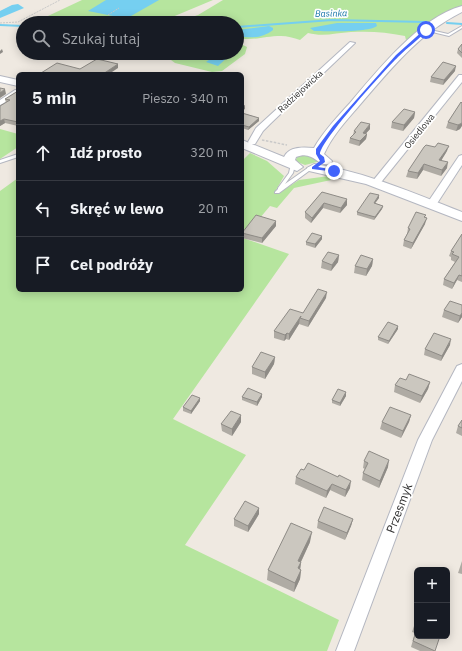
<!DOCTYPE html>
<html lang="pl">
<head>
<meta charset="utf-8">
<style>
	body { margin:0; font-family:"IBM Plex Sans",sans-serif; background:#20242c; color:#f1f3f6 }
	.controls { position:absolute; right:12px; bottom:12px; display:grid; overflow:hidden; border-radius:6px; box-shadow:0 2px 10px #0003 }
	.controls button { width:36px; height:36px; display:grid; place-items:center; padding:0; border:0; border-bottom:1px solid #363941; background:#171b24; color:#f1f3f6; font:20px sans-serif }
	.stop { position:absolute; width:12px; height:12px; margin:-9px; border:3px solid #4264fb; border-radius:50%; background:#fff }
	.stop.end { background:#4264fb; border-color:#fff; box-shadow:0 1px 4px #0008 }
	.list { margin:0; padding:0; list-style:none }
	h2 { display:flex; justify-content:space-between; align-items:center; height:52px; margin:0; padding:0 16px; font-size:17px }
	h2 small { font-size:13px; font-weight:400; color:#9ea1a6 }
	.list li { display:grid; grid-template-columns:26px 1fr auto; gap:12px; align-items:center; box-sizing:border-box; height:56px; padding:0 16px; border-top:1px solid #363941 }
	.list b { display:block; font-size:15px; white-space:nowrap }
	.list em { font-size:13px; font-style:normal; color:#9ea1a6 }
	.icon { flex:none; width:22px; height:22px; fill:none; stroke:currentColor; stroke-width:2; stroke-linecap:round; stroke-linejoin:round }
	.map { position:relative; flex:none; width:462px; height:651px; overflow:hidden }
	.search { position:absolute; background:#171b24; box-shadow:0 2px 10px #0003; left:16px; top:16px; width:228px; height:44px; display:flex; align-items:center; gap:10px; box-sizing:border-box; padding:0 14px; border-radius:22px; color:#9ea1a6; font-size:15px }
	.panel { position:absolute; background:#171b24; box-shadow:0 2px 10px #0003; left:16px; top:72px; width:228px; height:220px; border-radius:6px }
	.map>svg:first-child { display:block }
</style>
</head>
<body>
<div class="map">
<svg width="462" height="651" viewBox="0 0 462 651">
	<rect width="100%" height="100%" fill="#efe9e1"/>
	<g fill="#b6e59e">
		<polygon points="82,0 213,0 158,23 33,23"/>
		<path d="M 223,0 L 462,0 L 462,8 L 406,40 L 405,36 C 387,32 369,31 351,32 C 336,33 323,37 308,33 L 300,40 C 294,38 287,36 281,36 C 264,36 255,41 237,38 L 237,23 L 174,23 L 198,15 Z"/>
		<polygon points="237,42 247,47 245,54 222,71 212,72 175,63 171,60 179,53 237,53"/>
		<polygon points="0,129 18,134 18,147 0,159"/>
		<polygon points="250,153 267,161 284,176 275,192 279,193 299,180 329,176 331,180 294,188 277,208 270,206 243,238 289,254 173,419 246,455 185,545 339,620 327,651 0,651 0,191 18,178 18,290 242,290 242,161"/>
		<polygon points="307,154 318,161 317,162 305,165 295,161 298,156"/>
	</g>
	<g fill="#75cff0">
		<polygon points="106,0 159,0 124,20 113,19 113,16 88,11"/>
		<polygon points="18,4 24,8 0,18 0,11 12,5"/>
		<path d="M 337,23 L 376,23 L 377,26 C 367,33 327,31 314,31 L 310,28 Z"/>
		<path d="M 269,26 L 273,28 L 273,30 C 261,39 251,38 237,36 L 237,30 Z"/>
		<polygon points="219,53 230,55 218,66 206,62"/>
	</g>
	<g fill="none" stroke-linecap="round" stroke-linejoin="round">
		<g stroke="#75cff0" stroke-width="2">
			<polyline points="447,23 462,24"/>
			<polyline points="0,25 23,26"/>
			<polyline points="237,27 332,20 426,22"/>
		</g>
		<defs>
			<g id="lane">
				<polygon points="462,26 462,28 449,36 424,30 426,29 448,34"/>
				<polygon points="18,154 18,157 0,163 0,160"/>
				<polygon points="291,164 295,164 295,165 293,173 285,184 309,167 313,167 313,168 279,193 275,193 275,192 278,189 278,188 289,173"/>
			</g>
			<g id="street">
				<polygon points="350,42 355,43 271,123 263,131 255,144 249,144 248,142 256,128"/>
				<polygon points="459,75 462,75 462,82 378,186 372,186 372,182"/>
				<polygon points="15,90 18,90 18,95 0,105 0,100"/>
				<polygon points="462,155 462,165 436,205 434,207 428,207 426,205 459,156"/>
				<polygon points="462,364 462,381 432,440 354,651 336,651 418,440 457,366"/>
			</g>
			<g id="secondary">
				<path d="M 462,6 L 462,12 C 419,33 389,71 358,107 C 346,121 332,136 324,154 L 332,161 L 331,164 C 316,167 314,150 296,157 L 295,160 L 303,167 L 297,171 L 242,148 L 242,140 L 284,157 C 289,146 304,147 314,148 C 323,132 337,117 350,103 C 377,71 420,17 462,6 Z"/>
				<polygon points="0,76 18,80 18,86 0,82"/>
				<path d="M 314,164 C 366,172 413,193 462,212 L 462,221 L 366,184 L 309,171 L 307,168 Z"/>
			</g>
		</defs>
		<use href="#lane" stroke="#b4b7c1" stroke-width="2"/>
		<use href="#street" stroke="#b4b7c1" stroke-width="2"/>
		<use href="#secondary" stroke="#b4b7c1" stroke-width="2"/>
		<g stroke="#c9c9c9" stroke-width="1" stroke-dasharray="2 1" stroke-linecap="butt">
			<polyline points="108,15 119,8"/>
			<polyline points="0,23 18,22 60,0"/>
		</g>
		<polyline stroke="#c9c9c9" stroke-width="1.5" stroke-dasharray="2.5 1.5" stroke-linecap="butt" points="262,140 287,145"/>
		<use href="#lane" fill="#fff" fill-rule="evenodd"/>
		<use href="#street" fill="#fff" fill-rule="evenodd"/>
		<use href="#secondary" fill="#fff" fill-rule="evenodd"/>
	</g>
	<g fill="#afaba4">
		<polygon points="462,44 462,58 457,53 458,49"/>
		<polygon points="455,71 443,85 430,82 431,77"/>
		<polygon points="18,91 18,126 5,123 0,126 0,106 6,103 5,99"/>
		<polygon points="461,102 460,129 456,131 446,128 448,122"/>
		<polygon points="415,112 414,118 403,131 391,128 392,122"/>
		<polygon points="242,113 259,118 259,121 248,130 242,128"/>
		<polygon points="370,129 365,134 367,134 366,139 359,146 349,143 350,138 353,135 354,131"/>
		<polygon points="447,151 441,160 447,168 441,176 423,170 417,179 406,177 408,171"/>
		<polygon points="322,192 347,205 340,213 323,208 311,223 305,218 305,212"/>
		<polygon points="379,198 375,203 383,206 382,209 374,220 357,215 357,212"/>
		<polygon points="426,215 425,217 425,224 411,249 403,246 404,240 407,234 408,228"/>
		<polygon points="276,226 262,243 242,238 242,233"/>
		<polygon points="462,234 462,282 457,280 452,289 443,285 444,279 455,262 451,260 451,257 449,256 451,251"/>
		<polygon points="322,236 322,239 315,248 306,245 306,242"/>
		<polygon points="339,255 338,262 331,271 321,268 322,261"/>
		<polygon points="373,259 372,266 366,276 354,273 355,266"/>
		<polygon points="326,298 308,327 299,324 289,340 286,339 284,341 274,338 274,331"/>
		<polygon points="462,305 462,317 458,323 442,317 444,310"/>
		<polygon points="398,329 388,344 378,340 378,337"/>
		<polygon points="450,345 441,361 424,355 425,349"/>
		<polygon points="275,357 274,364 265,379 252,374 252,367"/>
		<polygon points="406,380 430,382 428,389 420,403 394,392 395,385"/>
		<polygon points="346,392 346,396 340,406 332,403 332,400"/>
		<polygon points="242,397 262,397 257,406 242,400"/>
		<polygon points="200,398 200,401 191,414 183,411 183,407"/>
		<polygon points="411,415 409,422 401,438 380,429 382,422"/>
		<polygon points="462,420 462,436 456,433 458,426"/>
		<polygon points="241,422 232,436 222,431 221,424"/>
		<polygon points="364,461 388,467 379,488 362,480 363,473 365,469 363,468"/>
		<polygon points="296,477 350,488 345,497 330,490 326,498 295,484"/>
		<polygon points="259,508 259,514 248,532 234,526 234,519"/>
		<polygon points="353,519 351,526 345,540 317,528 318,521"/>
		<polygon points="310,542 301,562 300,569 301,570 300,579 294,592 267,580 268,570"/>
		<polygon points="462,561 462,574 458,573"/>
		<polygon points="417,617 417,636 435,651 420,651 411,647 415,633 412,632"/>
	</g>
	<g fill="#8e8b86">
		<polygon points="2,49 3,52 0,54 0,51"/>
		<polygon points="118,64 118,68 109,74 103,74"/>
		<polygon points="456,66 455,71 443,85 444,80"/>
		<polygon points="5,89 6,94 0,98 0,93"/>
		<polygon points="245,106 245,109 242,111 242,108"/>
		<polygon points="415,112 414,118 403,131 404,125"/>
		<polygon points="259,118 259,121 248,130 249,127"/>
		<polygon points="4,119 5,123 0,126 0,121"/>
		<polygon points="462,123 462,126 460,129 456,131 458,125"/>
		<polygon points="370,124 370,129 362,138 363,133"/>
		<polygon points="367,134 366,139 359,146 360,141"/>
		<polygon points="449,146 447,151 438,166 439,160"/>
		<polygon points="448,162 447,168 441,176 442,170"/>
		<polygon points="424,164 423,170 417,179 418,173"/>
		<polygon points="379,195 379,198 373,206 374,203"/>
		<polygon points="347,199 347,205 340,213 341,208"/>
		<polygon points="324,203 323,208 311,223 312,218"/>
		<polygon points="383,206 382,209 374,220 375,217"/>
		<polygon points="427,218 425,224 411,249 413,243"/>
		<polygon points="276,221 276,226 262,243 262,238"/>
		<polygon points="322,236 322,239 315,248 315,244"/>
		<polygon points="339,255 338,262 331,271 332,265"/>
		<polygon points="373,259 372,266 366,276 367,269"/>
		<polygon points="459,275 457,280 452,289 454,283"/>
		<polygon points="327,292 326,298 308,327 309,321"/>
		<polygon points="462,313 462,317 458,323 460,316"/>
		<polygon points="300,318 299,324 289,340 289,334"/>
		<polygon points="398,326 398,329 388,344 389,341"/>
		<polygon points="287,333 286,339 284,341 285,335"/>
		<polygon points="451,339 450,345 441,361 442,356"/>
		<polygon points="275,357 274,364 265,379 265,372"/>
		<polygon points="430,382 428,389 420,403 422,396"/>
		<polygon points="346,392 346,396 340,406 340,403"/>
		<polygon points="262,394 262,397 257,406 257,402"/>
		<polygon points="200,398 200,401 191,414 191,411"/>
		<polygon points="241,415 241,422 232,436 232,429"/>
		<polygon points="411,415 409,422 401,438 403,431"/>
		<polygon points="389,460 388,467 379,488 380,481"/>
		<polygon points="351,481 350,488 345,497 346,490"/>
		<polygon points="332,484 330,490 326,498 327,491"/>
		<polygon points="259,508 259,514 248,532 248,526"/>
		<polygon points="353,519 351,526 345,540 347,533"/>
		<polygon points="312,532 310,542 297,570 298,561"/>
		<polygon points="301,562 300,571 298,568"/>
		<polygon points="301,570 300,579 294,592 295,583"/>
	</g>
	<g fill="#cbc7bf" stroke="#8e8b86">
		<polygon points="462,44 462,53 458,49"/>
		<polygon points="97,59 118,64 103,74 45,74 41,73 57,63 80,69"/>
		<polygon points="443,62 456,66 444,80 431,77"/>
		<polygon points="0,88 5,89 0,93"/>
		<polygon points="18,91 18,122 4,119 0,121 0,106 10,100 5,99"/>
		<polygon points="461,102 462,103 462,123 458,125 448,122"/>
		<polygon points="242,105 245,106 242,108"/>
		<polygon points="404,109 415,112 404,125 392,122"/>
		<polygon points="242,113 259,118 249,127 242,125"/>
		<polygon points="361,122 370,124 363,133 367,134 360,141 350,138 356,132 354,131"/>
		<polygon points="438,143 449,146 439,160 448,162 442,170 424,164 418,173 408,171 424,147 426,145 435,147"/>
		<polygon points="322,192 347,199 341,208 324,203 312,218 305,212"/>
		<polygon points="370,193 379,195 374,203 383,206 375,217 357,212"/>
		<polygon points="416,212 426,215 424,217 427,218 413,243 404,240 410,229 408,228"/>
		<polygon points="256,215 276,221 262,238 242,233"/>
		<polygon points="312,233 322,236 315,244 306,242"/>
		<polygon points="462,234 462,276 459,275 454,283 444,279 459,257 452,254 454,252 451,251"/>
		<polygon points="328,252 339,255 332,265 322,261"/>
		<polygon points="361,255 373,259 367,269 355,266"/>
		<polygon points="318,289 327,292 309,321 300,318 301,316 289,334 287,333 285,335 274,331 290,309 303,313"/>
		<polygon points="450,301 462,305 462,313 460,316 444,310"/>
		<polygon points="388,322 398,326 389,341 378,337"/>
		<polygon points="434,333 451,339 442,356 425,349"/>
		<polygon points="261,352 275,357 265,372 252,367"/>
		<polygon points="409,374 430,382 422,396 395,385 400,378 406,380"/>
		<polygon points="248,388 262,394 257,402 242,397"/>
		<polygon points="338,389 346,392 340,403 332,400"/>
		<polygon points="192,395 200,398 191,411 183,407"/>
		<polygon points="390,407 411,415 403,431 382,422"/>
		<polygon points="231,411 241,415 232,429 221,424"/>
		<polygon points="462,420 462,428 458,426"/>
		<polygon points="369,451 389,460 380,481 363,473 368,463 364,461"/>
		<polygon points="308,463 338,477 339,475 351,481 346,490 332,484 327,491 296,477 301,469 304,470"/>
		<polygon points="245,501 259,508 248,526 234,519"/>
		<polygon points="324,507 353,519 347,533 318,521"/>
		<polygon points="291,523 312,532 298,561 301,562 298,568 301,570 295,583 268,570"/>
		<polygon points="417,618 417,627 415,626"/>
		<polygon points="417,628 417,636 440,636 435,651 413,641"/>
	</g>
	<path fill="#4264fb" d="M 425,29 L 428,30 C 419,39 408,47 398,57 C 385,70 321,140 320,154 L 324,157 L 325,162 L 318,167 L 336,170 L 336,172 L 312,169 L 312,167 L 320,161 L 316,154 L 316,149 L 333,126 L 396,55 Z"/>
	<g text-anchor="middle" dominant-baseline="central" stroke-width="3.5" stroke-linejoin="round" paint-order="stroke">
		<g font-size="9" font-style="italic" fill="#0d6fa3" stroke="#fff">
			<text transform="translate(331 13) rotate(-1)">Basinka</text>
		</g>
		<g font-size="9" fill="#2e2e2e" stroke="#fff">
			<text transform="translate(300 91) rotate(-43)">Radziejowicka</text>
			<text transform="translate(419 131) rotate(-51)">Osiedlowa</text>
		</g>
		<g font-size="12" fill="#2e2e2e" stroke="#fff">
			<text transform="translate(399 508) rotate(-69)">Przesmyk</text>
		</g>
	</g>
</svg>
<div class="controls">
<button>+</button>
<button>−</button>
</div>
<div class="stop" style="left:426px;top:30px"></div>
<div class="stop end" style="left:334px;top:171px"></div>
<div class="search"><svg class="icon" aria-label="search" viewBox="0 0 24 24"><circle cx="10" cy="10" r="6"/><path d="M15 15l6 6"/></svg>Szukaj tutaj</div>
<section class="panel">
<h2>5 min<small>Pieszo · 340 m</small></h2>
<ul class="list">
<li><svg class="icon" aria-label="ahead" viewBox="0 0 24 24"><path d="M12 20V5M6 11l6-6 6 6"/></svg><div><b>Idź prosto</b></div><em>320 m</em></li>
<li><svg class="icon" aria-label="left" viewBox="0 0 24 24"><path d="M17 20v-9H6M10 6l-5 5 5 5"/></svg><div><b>Skręć w lewo</b></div><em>20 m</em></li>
<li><svg class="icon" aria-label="arrive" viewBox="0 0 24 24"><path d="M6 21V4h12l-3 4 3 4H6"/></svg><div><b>Cel podróży</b></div></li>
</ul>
</section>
</div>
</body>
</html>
